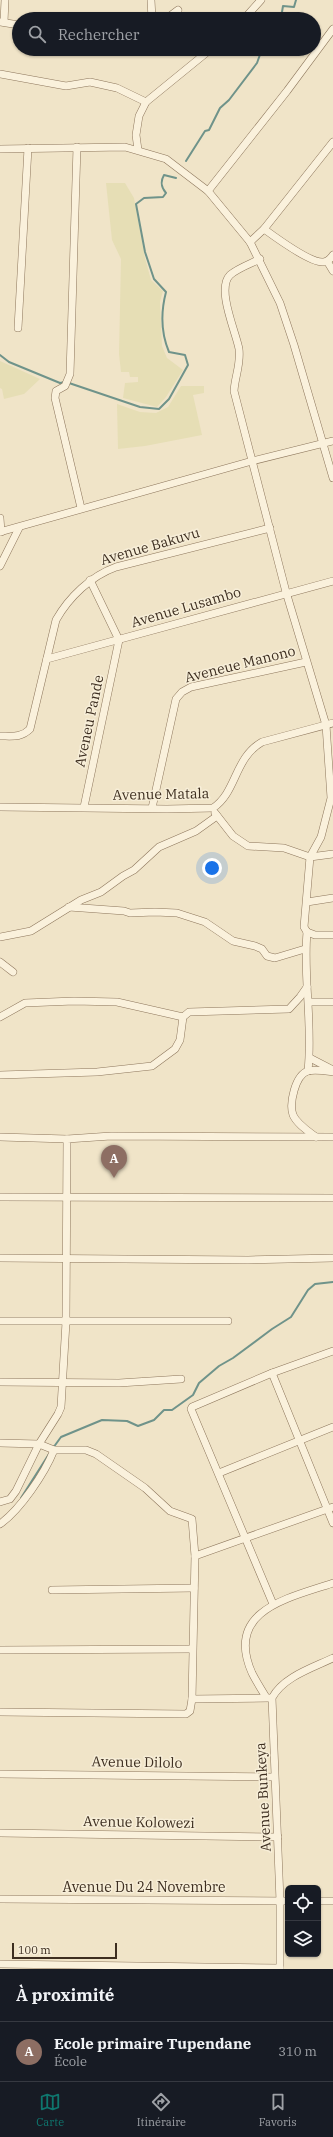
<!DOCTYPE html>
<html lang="fr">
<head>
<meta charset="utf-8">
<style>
	body { margin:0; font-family:"IBM Plex Serif",serif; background:#242831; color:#f1f3f6 }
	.controls { position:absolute; right:12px; bottom:12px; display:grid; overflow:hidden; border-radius:6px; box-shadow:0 1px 3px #0004 }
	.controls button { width:36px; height:36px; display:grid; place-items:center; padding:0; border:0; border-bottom:1px solid #363941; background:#171b24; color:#f1f3f6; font:20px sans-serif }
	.scale { position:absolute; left:12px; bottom:10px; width:105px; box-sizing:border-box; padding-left:4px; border:2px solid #3d2e20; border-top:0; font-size:11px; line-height:14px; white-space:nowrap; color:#3d2e20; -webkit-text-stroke:3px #f7eed8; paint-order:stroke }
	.you { position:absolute; left:212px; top:868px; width:14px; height:14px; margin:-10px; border:3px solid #fff; border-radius:50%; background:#1a73e8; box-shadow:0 0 0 6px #1a73e833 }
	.badge { display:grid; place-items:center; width:26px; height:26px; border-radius:50%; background:#0f766e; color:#fff; font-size:13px; font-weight:700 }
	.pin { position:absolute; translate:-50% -33px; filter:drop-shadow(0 1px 2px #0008) }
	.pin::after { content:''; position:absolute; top:21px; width:14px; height:12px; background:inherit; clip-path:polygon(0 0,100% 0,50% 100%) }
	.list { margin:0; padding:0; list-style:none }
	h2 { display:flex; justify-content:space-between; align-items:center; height:52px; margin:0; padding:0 16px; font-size:17px }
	h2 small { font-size:13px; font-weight:400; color:#9ea1a6 }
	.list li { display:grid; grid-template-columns:26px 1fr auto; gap:12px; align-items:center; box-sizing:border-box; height:60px; padding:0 16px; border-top:1px solid #363941 }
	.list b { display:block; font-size:15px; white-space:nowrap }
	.list p { margin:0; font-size:13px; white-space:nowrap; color:#9ea1a6 }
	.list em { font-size:13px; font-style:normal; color:#9ea1a6 }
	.icon { flex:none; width:22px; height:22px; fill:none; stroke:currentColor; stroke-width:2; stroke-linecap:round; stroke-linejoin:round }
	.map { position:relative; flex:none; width:333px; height:1969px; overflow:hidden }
	.search { position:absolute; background:#171b24; box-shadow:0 1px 3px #0004; left:12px; right:12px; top:12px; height:44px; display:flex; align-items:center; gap:10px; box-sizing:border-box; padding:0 14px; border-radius:22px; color:#9ea1a6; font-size:15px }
	.sheet { height:112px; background:#171b24 }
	nav { display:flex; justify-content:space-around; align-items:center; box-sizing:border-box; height:56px; border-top:1px solid #363941; background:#171b24; font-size:11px; color:#9ea1a6 }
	nav a { display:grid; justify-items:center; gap:2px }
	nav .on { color:#0f766e }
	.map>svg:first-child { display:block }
</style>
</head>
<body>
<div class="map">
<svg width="333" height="1969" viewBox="0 0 333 1969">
	<rect width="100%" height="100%" fill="#f0e4c8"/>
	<g fill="#e6deb5">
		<polygon points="106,183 125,183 134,198 145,258 151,280 163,291 160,302 162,346 167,358 183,370 166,397 157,407 123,398 125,383 138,382 138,377 130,377 129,372 121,372 119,354 121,259 112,240"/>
		<polygon points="0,361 40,379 24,394 4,399 2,389 0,388"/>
		<polygon points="181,386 204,386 204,393 193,395 202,435 145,446 118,449 117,404 140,412 156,413 168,407"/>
	</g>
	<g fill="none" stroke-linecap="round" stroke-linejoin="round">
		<g stroke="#6f938a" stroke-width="2">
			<polyline points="277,19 282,12 283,6 294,7 296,0"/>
			<polyline points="186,161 205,131 209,130 220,108 229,100 257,63 262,49"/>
			<polyline points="0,355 9,362 60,383 65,382"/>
			<path d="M 69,383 L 140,407 L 159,409 L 169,399 L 188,365 L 185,355 L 169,352 C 161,333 161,311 166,292 L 154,279 L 145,252 L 136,204 L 144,198 L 163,197 L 166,193 C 161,187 160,182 164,175 L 176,178"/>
			<polyline points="53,1448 61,1437 102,1420 127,1421 138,1426 154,1420 164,1410 172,1410 193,1395 199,1383 219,1366 233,1358 272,1329 291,1317 308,1290 315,1284 333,1282"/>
			<polyline points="21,1498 49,1454"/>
		</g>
		<defs>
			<g id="minor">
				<polyline points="151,0 152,19"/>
				<polyline points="166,19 178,10"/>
				<polyline points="244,19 261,0"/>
				<polyline points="0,22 19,25"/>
				<polyline points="4,22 5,0"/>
				<polyline points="0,74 66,86 90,82 117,88 146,102"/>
				<polyline points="77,147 70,374 65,386 56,391 55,398 81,508"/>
				<polyline points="0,149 125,147 166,159 208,191 250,242 280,303 294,345 333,478"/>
				<polyline points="138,150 136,135 139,116 146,102 211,49"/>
				<polyline points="208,191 287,91 333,29"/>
				<path d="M 264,229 C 275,237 310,263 323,262 C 328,262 330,259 333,255"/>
				<polyline points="250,242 264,229 333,142"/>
				<path d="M 260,259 C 250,264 238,268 230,275 C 216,289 236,332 239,349 C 241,364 235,376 234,391 L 286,592 L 326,725 L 331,798 L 321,837 L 310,857 L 304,927 L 307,932 L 315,935 L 333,935"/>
				<polyline points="327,261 333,271"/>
				<polyline points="18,328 28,148"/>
				<polyline points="0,518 1,532"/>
				<polyline points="0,532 252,461 333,441"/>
				<polyline points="0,566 19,528"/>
				<polyline points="47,659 333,581"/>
				<path d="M 0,736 C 12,736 21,738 30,729 L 56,620 C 69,597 91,576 116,567 L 270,528"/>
				<path d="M 0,807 L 167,809 L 213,808 C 237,792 234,758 262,742 L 333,723"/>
				<polyline points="84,807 119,640 90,580"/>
				<polyline points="152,808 176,699 182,692 191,687 306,662"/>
				<polyline points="215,813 233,836 248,846 284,848 310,857 333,854"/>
				<polyline points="307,902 333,898"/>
				<polyline points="69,907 124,911 130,913 155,912 177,913 205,922 233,941 255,946 262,949 267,956 275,958 305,949"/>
				<path d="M 307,932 C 303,979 313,1023 308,1071"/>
				<polyline points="0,937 31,931 81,900 101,892 123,876 134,870 159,847 196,831 217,816"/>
				<polyline points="0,962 13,972"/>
				<polyline points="310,1002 333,1002"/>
				<polyline points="0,1017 25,1003 74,1001 117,1002 183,1017"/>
				<polyline points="310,1058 333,1070"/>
				<polyline points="0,1075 97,1072 152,1066 175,1049 180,1040 183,1017 189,1012 289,1009 300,997 307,987"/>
				<polyline points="0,1137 67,1139"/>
				<path d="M 316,1137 C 308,1131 297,1124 293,1115 C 289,1104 295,1075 308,1071 C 315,1069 326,1071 333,1072"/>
				<polyline points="0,1197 333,1198"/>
				<polyline points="0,1258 248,1260 333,1258"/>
				<polyline points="0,1321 228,1321"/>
				<polyline points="272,1373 333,1523"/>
				<polyline points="0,1382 119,1383 181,1379"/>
				<polyline points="0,1443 39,1444 54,1450 86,1450 96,1454 145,1488 170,1511 192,1519 195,1556"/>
				<polyline points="219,1473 333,1427"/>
				<polyline points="0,1502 10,1499 16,1491 39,1444 58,1414 61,1407 66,1322 67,1139 111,1136 333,1137"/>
				<path d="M 0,1524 C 20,1510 45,1473 54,1450"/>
				<polyline points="52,1590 194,1588"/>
				<polyline points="273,1604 191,1409 192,1407 272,1373 333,1351"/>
				<polyline points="0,1650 192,1649"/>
				<path d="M 266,1697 C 261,1689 256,1681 252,1673 C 224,1610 289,1598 333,1583"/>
				<polyline points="192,1699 270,1698"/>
				<polyline points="0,1712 186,1714 190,1711 192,1699 195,1556 333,1507"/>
				<polyline points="0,1774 274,1777"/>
				<polyline points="0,1833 278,1837"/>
				<polyline points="0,1899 288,1901"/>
				<polyline points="318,1901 333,1901"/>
				<polyline points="0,1964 280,1968"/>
				<path d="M 280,1969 L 280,1901 L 272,1698 C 283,1677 312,1668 333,1658"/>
			</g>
		</defs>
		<use href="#minor" stroke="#8d765c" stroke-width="8"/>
		<use href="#minor" stroke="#faf1dc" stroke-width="7"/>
	</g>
	<g text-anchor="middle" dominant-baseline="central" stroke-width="3" stroke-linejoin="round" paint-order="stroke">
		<g font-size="14" fill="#3d2e20" stroke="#f7eed8">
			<text transform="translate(150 546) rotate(-16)">Avenue Bakuvu</text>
			<text transform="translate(186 607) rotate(-16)">Avenue Lusambo</text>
			<text transform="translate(240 664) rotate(-14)">Aveneue Manono</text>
			<text transform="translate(89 721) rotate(-78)">Aveneu Pande</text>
			<text transform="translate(161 794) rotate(-1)">Avenue Matala</text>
			<text transform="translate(137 1762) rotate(1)">Avenue Dilolo</text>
			<text transform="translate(263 1797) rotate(-93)">Avenue Bunkeya</text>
			<text transform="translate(139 1822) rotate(1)">Avenue Kolowezi</text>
			<text x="144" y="1887">Avenue Du 24 Novembre</text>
		</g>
	</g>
</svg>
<div class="controls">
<button><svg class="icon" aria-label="locate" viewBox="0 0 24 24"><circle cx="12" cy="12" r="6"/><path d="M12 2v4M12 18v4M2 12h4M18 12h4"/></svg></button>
<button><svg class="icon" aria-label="layers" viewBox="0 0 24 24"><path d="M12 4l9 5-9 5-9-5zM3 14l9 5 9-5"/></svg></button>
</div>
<div class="scale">100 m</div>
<div class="you"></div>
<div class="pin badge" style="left:114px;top:1178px;background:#8d6e63">A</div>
<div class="search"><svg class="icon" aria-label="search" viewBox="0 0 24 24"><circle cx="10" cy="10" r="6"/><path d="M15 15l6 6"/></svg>Rechercher</div>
</div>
<section class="sheet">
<h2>À proximité<small></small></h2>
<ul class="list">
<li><span class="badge" style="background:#8d6e63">A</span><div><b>Ecole primaire Tupendane</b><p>École</p></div><em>310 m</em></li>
</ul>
</section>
<nav>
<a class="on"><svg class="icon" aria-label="map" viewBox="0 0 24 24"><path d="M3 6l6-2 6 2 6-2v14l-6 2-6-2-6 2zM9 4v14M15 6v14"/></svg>Carte</a>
<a><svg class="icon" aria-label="directions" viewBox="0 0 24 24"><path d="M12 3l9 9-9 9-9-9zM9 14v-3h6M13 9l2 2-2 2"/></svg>Itinéraire</a>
<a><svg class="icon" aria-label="saved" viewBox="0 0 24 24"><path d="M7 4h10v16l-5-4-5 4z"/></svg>Favoris</a>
</nav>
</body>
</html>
